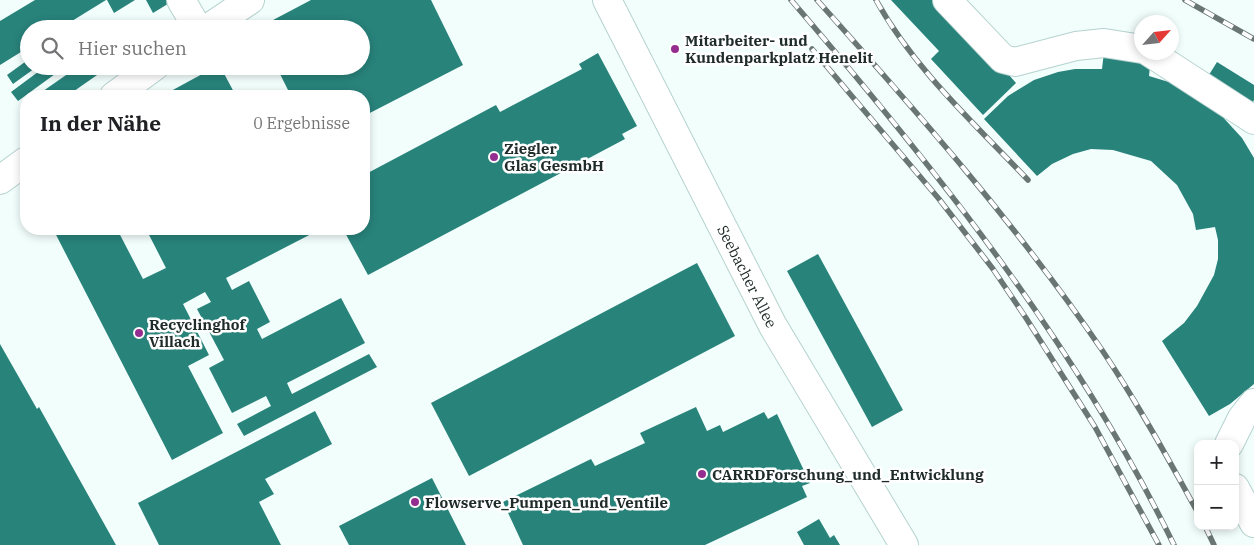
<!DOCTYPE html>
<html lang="de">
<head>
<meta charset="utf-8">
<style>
	body { margin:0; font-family:"IBM Plex Serif",serif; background:#f6f6f6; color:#202124 }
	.controls { position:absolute; right:15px; bottom:15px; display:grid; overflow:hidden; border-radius:10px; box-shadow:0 2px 8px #0003 }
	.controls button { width:45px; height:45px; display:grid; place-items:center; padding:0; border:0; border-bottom:1px solid #e0e0e0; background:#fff; color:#202124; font:25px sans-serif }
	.compass { position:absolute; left:1134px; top:15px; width:45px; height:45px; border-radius:50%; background:#fff; box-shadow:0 2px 8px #0003; rotate:63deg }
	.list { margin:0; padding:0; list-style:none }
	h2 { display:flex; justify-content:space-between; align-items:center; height:65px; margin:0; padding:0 20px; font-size:21px }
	h2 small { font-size:16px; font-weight:400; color:#757577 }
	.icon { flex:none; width:28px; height:28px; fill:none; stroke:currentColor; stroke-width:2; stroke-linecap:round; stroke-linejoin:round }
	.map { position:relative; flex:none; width:1254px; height:545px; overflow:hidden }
	.search { position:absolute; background:#fff; box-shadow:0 2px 8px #0003; left:20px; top:20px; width:350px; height:55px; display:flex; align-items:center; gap:12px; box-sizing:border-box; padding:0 18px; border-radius:28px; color:#757577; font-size:19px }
	.panel { position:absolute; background:#fff; box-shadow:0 2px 8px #0003; left:20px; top:90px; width:350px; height:145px; border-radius:20px }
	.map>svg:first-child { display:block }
</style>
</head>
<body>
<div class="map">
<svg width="1254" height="545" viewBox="0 0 1254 545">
	<rect width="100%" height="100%" fill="#f2fefc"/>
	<g fill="#28837b">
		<polygon points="35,0 106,0 59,29 29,29 29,47 0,65 0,21"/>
		<polygon points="107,0 135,0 114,13"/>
		<polygon points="146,0 170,0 171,2 153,13"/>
		<polygon points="311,0 431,0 463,65 364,116 364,96 291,96 276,66 361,66 361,29 256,29"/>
		<polygon points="891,0 943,0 1016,83 983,115 931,59 939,51"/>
		<polygon points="1104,52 1151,55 1149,76 1172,83 1193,95 1220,114 1242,138 1254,158 1254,384 1230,404 1209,416 1162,341 1184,323 1197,306 1214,275 1218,259 1218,240 1215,227 1196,230 1193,214 1177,185 1151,161 1113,150 1091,149 1073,154 1052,164 1037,176 984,119 1008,96 1034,80 1058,72 1075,69 1102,69"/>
		<polygon points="598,53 637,126 622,134 625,139 368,275 343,229 364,229 364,175 496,105 500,112 582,69 579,64"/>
		<polygon points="29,59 29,66 38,66 13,84 7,75"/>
		<polygon points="1217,62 1254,85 1254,100 1251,106 1207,78"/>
		<polygon points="46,66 66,66 18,101 11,92"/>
		<polygon points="79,66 110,66 67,96 36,96"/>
		<polygon points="217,66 220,66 236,96 174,96 171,91"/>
		<polygon points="53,229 117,229 143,279 166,268 146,229 316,229 317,231 226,278 232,290 249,281 270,322 257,329 262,339 341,298 365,343 287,383 292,394 369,354 377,367 244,436 237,424 271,406 266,396 232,413 209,368 224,360 197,309 211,302 205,292 183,304 209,355 188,366 223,433 172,460"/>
		<polygon points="818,254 903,410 872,427 787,271"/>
		<polygon points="697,263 735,336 469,476 431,403"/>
		<polygon points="0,344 37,409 39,407 116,545 0,545"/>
		<polygon points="696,407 707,431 720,425 723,432 764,412 768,419 777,414 810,483 802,486 807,497 705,545 523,545 503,502 591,459 595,466 645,443 640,433"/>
		<polygon points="315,411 332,444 265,479 274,494 259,502 281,545 159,545 138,503"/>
		<polygon points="432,478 466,545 349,545 339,526"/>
		<polygon points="819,519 830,538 834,535 840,545 804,545 797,532"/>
	</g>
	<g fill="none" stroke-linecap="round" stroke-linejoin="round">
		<defs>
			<g id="minor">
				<polyline points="181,0 198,29"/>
				<path id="s1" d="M 607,0 L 773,326 L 904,545"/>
				<polyline points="947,0 1003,59 1015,62 1076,46 1104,43 1142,49"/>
				<polyline points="207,29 250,0"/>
				<polyline points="1149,52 1254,120"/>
				<polyline points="114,96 155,66"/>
				<polyline points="0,180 26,161"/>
				<polyline points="1229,444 1242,418 1254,403"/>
				<polyline points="1235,488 1254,523"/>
			</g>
		</defs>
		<use href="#minor" stroke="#b5d2cf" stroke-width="30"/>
		<use href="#minor" stroke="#fff" stroke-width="28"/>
		<defs>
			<g id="rail">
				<path d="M 791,0 C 936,169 1076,344 1174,545"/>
				<path d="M 817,0 C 917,112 1017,225 1102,350 C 1137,402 1168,458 1198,513"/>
				<path d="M 876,0 C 914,69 975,124 1028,180"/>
				<polyline points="1185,0 1254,39"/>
				<polyline points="812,49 939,199 993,269 1026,318 1095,427 1159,545"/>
				<polyline points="1205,526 1214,545"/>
			</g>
		</defs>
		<use href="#rail" stroke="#6a7674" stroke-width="5.5"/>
		<use href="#rail" stroke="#fff" stroke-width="4" stroke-dasharray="11" stroke-linecap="butt"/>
	</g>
	<g fill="#952c8f" stroke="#fff" stroke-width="2">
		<circle cx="675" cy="49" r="5"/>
		<circle cx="494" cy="157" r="5"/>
		<circle cx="139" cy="333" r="5"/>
		<circle cx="702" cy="474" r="5"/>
		<circle cx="415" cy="502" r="5"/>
	</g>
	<g text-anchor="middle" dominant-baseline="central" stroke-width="5" stroke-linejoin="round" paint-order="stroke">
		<g font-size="15" font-weight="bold" fill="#1f2b29" stroke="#fff" text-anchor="start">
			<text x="685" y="40">Mitarbeiter- und<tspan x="685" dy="17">Kundenparkplatz Henelit</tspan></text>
			<text x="504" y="148">Ziegler<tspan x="504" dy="17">Glas GesmbH</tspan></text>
			<text x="149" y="324">Recyclinghof<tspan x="149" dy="17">Villach</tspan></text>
			<text x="712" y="474">CARRDForschung_und_Entwicklung</text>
			<text x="425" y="502">Flowserve_Pumpen_und_Ventile</text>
		</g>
		<g font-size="15" fill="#1f2b29" stroke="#fff">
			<text stroke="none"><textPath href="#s1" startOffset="310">Seebacher Allee</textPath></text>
		</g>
	</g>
</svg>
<div class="controls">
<button>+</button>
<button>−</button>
</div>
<svg class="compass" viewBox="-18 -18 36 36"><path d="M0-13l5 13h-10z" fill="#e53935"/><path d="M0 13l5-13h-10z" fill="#757577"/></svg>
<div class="search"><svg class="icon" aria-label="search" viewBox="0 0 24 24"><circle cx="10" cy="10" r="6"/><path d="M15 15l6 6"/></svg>Hier suchen</div>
<section class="panel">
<h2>In der Nähe<small>0 Ergebnisse</small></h2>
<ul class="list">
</ul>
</section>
</div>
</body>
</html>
